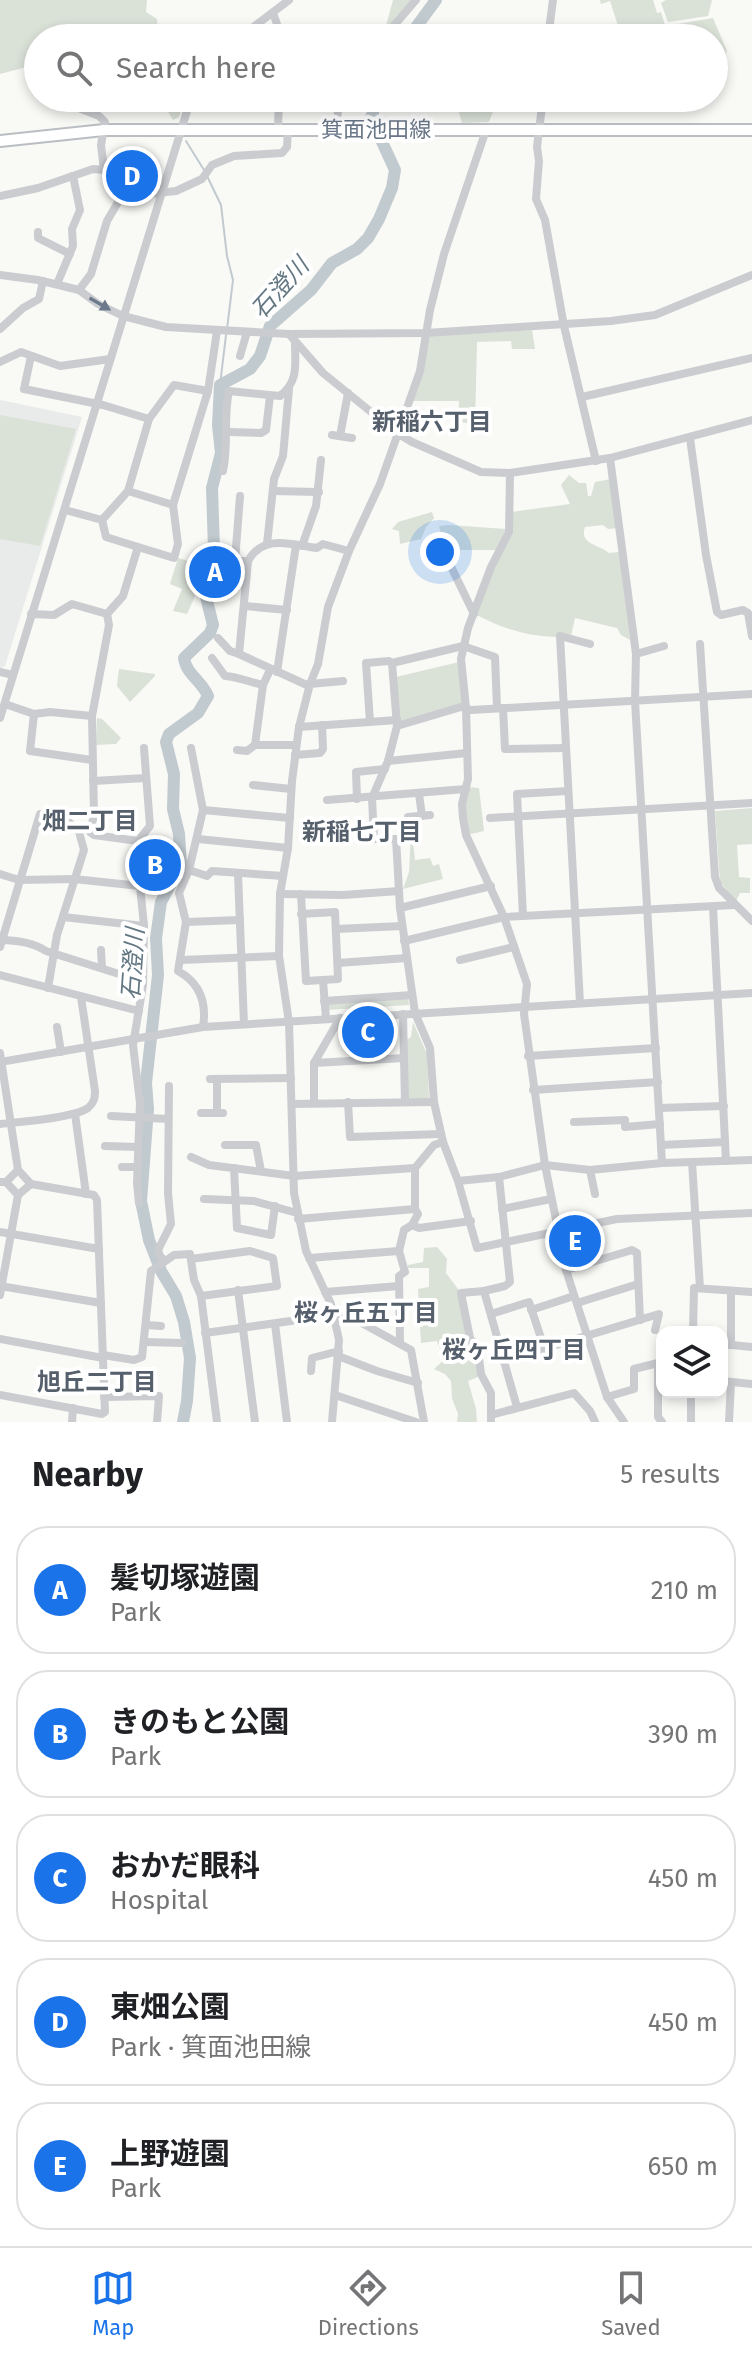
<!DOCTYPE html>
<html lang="en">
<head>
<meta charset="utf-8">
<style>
	body { margin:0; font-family:"Fira Sans","Noto Sans JP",sans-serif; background:#f2f2f2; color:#202124 }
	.controls { position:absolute; right:24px; bottom:24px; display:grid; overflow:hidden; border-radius:16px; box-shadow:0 4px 12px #0003 }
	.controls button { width:72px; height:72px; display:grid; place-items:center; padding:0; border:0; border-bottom:2px solid #e0e0e0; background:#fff; color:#202124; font:40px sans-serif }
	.you { position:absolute; left:440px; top:552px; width:28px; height:28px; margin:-20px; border:6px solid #fff; border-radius:50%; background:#1a73e8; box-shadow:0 0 0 12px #1a73e833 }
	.badge { display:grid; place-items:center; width:52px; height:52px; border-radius:50%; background:#1a73e8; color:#fff; font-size:26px; font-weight:700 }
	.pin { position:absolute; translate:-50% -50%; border:4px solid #fff; box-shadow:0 2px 8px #0006 }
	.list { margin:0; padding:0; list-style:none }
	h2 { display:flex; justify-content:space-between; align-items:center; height:104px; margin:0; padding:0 32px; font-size:34px }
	h2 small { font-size:26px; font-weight:400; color:#757577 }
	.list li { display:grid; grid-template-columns:52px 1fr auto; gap:24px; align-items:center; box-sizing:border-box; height:128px; margin:0 16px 16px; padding:0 16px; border:2px solid #e0e0e0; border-radius:32px }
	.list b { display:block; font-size:30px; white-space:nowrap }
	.list p { margin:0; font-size:26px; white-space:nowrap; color:#757577 }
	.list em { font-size:26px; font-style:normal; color:#757577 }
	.icon { flex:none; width:44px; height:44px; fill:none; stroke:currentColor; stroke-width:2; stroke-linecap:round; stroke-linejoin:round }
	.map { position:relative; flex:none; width:752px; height:1422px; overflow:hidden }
	.search { position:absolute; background:#fff; box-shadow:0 4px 12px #0003; left:24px; right:24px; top:24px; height:88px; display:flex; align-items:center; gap:20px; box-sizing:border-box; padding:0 28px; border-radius:44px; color:#757577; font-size:30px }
	.sheet { height:824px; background:#fff }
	nav { display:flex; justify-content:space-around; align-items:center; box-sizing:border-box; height:112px; border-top:2px solid #e0e0e0; background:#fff; font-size:22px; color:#757577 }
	nav a { display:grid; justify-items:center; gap:4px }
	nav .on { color:#1a73e8 }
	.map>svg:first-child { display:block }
</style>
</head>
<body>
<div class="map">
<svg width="752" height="1422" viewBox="0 0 752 1422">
	<rect width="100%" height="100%" fill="#f9f9f6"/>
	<polygon fill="#e9ebea" points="0,400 82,417 5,666 0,669"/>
	<g fill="#dae1d7">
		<polygon points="0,0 147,0 146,12 157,19 158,38 38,38 38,64 0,74"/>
		<polygon points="393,0 413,0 390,27 386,26"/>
		<polygon points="600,0 653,0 657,13 661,12 667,32 649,38 626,38 624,29 619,29 610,1 601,4"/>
		<polygon points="666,0 712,0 708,16 668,22 661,3"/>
		<polygon points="713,18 727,51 721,61 714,56 714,38 674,38 672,25"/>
		<polygon points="145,98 185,98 179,117 173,120 165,107"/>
		<polygon points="455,98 498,98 489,122 462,123"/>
		<polygon points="123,156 149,168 158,181 155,191 122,194 109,174 107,163"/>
		<polygon points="532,330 535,349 512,349 511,341 477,342 475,424 458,422 459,401 412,401 428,336"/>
		<polygon points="0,415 76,429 40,546 0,539"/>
		<path d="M 569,475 L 579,483 L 586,483 L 588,496 L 591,496 L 595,482 L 611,479 L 618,528 L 608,529 L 603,525 L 585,527 C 579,545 599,544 609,553 L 619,552 L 630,640 L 621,635 L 617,628 L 575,618 L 571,636 C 540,640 504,630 477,615 L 492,568 L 511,532 L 511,512 L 570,504 L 561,485 Z"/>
		<polygon points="432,512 434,518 426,527 421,539 400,544 399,531 392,529 398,522"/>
		<polygon points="449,525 506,529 496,550 446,550 439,526"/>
		<polygon points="178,558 195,563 189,584 195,596 187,614 173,611 182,589 170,584"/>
		<polygon points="459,662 463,703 401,722 399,720 396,677"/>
		<polygon points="119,669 155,674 155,676 130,702 117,686"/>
		<polygon points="97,718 102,719 121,738 116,744 96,745"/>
		<polygon points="467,787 479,788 484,831 467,835 464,820"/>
		<polygon points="752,808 752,844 737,845 739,877 750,878 750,893 740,893 736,901 720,882 715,811"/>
		<polygon points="415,833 413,841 415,860 430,858 433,866 439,864 443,879 403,889 409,872 411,834"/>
		<path d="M 169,843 C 167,861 164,874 153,888 L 145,889 C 143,858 143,859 169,843 Z"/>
		<polygon points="408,998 409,1005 326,1010 325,1002"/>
		<polygon points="413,1022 427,1054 429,1100 407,1099 405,1041 411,1037"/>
		<polygon points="437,1247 447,1259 446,1273 458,1289 466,1339 475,1350 478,1377 468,1381 476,1409 477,1422 457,1422 458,1414 452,1398 451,1381 445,1374 434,1369 444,1360 437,1341 421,1343 418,1289 429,1287 429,1268 408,1268 408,1265 423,1262 424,1248"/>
	</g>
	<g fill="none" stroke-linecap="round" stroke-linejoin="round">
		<g stroke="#c1cacf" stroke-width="2">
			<polyline points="186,141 204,170"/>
			<polyline points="207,176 221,205 227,256 233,280 227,329"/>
			<polyline points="220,385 226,335"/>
		</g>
		<g stroke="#c1cacf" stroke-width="12">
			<polyline points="408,38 436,0"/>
			<path d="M 183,1422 L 187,1401 L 190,1358 L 184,1322 L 176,1296 L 161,1271 L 149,1240 L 141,1201 L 148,1109 L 146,1083 L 158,975 L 156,938 L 161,902 L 181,865 L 179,834 L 173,809 L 174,774 L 166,742 L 169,734 L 198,713 L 208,696 C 202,681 186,674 184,658 L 210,633 L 213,625 L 202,581 L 214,549 L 212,488 L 221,453 L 218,425 L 220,385 L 250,369 L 260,356 L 270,326 L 311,290 L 332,263 L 357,249 L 368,238 L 379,219 L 392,188 L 395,170 L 371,118 L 378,98"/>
		</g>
		<defs>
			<polyline id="major" points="0,141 104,130 752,130"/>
		</defs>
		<use href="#major" stroke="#babdc2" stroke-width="14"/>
		<g stroke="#caccd0" stroke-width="8">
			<polyline points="273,13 282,38"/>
			<polyline points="239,38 289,0"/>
			<polyline points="382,38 383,34 392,28 416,0"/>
			<polyline points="548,38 553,0"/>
			<polyline points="68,98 71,105 99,116 105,122 101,145 104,170"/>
			<polyline points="543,98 537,147 539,161 536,199 545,220 564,326 596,461"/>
			<polyline points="278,129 279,98"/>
			<path d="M 337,129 C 337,117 336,105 348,98"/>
			<polyline points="0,196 38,188 93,169 104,170 121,197 107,221 91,274 79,290"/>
			<polyline points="121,197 176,191 202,179 212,165 234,156 282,153 287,147 288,129"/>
			<polyline points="38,232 38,238 70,254"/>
			<polyline points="0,275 38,280 79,290 98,304 123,316 166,327 289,334 426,333 611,321 655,315 752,275"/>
			<polyline points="57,284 73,246 72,229 80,210 73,176"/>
			<polyline points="0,329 23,308 39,299 43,281"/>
			<polyline points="289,334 323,373 397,433 412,442 481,472 510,473 610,458 752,420"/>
			<polyline points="31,356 24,389 103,405 149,419"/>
			<polyline points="240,356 247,332"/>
			<polyline points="0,362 21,352 60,366 110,359"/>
			<polyline points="582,397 752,358"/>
			<polyline points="227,432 261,433 266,430 270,396"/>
			<polyline points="332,435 352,438"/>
			<polyline points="340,436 348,393"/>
			<polyline points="690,438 706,555 717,612 721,615 743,610 748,613 752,636"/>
			<polyline points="610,458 636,654 635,701 662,1163"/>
			<path d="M 223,471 C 229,444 223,418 229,391 L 280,396 C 299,381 295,365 295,343"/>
			<polyline points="510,473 509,532 491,567 468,628 461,659 466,708 468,779 462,804 463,818 466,835 504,917 527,984 524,1014 545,1165 590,1170 662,1163 752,1160"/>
			<polyline points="128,491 173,505"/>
			<polyline points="273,491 319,492"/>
			<path d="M 240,496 L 235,561 L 248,561 C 264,533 292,545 317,548 L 323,544 L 349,551"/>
			<polyline points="65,510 102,520 106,537 138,547"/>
			<polyline points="102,520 128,491 149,419 174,385 208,391"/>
			<polyline points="267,544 274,479 283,456 289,389"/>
			<polyline points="302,546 316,506 321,460"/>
			<polyline points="444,552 474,614"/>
			<polyline points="248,561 239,654 309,686"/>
			<polyline points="245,606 287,610"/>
			<polyline points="31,614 54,615 72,604 107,614 123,596 138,547 174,558 178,544 173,505 208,391 217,331"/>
			<polyline points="107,614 109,625 92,716 94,815 90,832 94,835 138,841 150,826 144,748"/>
			<polyline points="218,638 230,651 239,654"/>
			<polyline points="700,644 715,877 719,888 752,921"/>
			<polyline points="636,654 664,646"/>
			<path d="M 212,658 L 225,676 C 239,677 249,682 263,685"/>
			<polyline points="392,663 463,646 495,657 497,708"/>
			<polyline points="0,672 13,675"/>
			<polyline points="277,672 296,545"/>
			<polyline points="310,684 343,681"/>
			<polyline points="5,704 34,714 50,712 92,716"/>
			<polyline points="503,708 505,749 566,748"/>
			<polyline points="34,714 30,751 92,760"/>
			<polyline points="0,718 191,98"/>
			<polyline points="370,722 366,663 389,661 392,663 397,726 388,761 372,798 374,839 396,839 400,908 415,1013 430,1048 434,1102 443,1142 458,1181 499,1177 545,1165 566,1270 607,1397 624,1422"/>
			<polyline points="397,726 461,707 471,710 752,694"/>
			<polyline points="299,727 397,720"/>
			<polyline points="255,745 296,745"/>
			<polyline points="191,748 203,810"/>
			<polyline points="237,750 247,751 255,745 263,685 270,670"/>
			<polyline points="295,755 320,753 323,749 322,725"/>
			<polyline points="388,761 467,753"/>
			<polyline points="93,781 146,778"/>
			<polyline points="253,785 291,789"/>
			<polyline points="419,794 422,816"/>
			<polyline points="357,799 356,772 385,769"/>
			<polyline points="327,800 466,789"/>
			<polyline points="408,817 430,815"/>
			<polyline points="490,818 752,803"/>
			<polyline points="198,839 288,848"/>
			<path d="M 189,870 L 179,893 L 186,922 L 178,971 C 200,983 207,1002 203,1027"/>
			<polyline points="0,874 19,880 74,879 140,886 144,926 143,985 133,1045 140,1103 137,1183 139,1203"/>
			<polyline points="238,874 244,1024"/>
			<polyline points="283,876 212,871 207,876 189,870 203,810 290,818"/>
			<polyline points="280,894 343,895 399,891"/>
			<polyline points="301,894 306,981 323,980 326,1019"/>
			<polyline points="713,907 726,1161"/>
			<polyline points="400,908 491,886"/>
			<polyline points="301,914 335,912 338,979 323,980"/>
			<polyline points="523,916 517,794 568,791"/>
			<polyline points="63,917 144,926"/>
			<polyline points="186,922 240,920"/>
			<polyline points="336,929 402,926"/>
			<path d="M 0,940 C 16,940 32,942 46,951 L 119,974 L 143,973"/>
			<polyline points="404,941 504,917 734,905"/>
			<polyline points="0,947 40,814 65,818 79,832 84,850 57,935 48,988"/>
			<polyline points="101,950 102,968"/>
			<polyline points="181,960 279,956"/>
			<polyline points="460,960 514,947"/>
			<polyline points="338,963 407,958"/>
			<polyline points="0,975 139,1011"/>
			<polyline points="324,1001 412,995"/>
			<polyline points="580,1003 560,636 590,644"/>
			<polyline points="403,1014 405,1102"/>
			<polyline points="57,1027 61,1052"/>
			<polyline points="0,1053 18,1170"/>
			<polyline points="528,1056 656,1048"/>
			<polyline points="0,1062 203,1027 752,993"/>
			<polyline points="314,1063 404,1058"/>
			<polyline points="210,1079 291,1078"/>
			<polyline points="533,1090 658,1082"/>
			<polyline points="348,1102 350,1137 441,1134"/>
			<polyline points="314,1103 314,1063 340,1018"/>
			<polyline points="292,1104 434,1102"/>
			<polyline points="659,1108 724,1106"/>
			<polyline points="201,1113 223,1113"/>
			<polyline points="217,1113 217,1079"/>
			<polyline points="75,1114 86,1194"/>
			<polyline points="111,1116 168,1119"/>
			<polyline points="574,1122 625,1120 625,1127 660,1124"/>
			<path d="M 0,1124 C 19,1122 74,1118 88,1108 C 94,1103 95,1098 95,1091 L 81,997"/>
			<polyline points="225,1145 256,1145 261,1171"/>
			<polyline points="661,1145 725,1142"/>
			<polyline points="105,1146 138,1147"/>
			<polyline points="191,1157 209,1165 294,1176 415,1168"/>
			<polyline points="692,1162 700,1288"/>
			<polyline points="122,1167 138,1167"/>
			<polyline points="234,1168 237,1228 271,1235 275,1206"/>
			<polyline points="590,1170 595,1194"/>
			<polyline points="499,1177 510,1282 505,1286 484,1291 517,1407"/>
			<polyline points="458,1181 477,1248 617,1219 752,1213"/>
			<polyline points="0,1182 6,1182 18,1170 31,1184 18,1195 6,1182"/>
			<polyline points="204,1199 254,1201 297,1213"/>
			<polyline points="502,1209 551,1199"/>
			<polyline points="298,1219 415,1209"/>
			<polyline points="412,1225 419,1228 471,1221"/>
			<polyline points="0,1232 99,1249"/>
			<polyline points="309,1258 399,1251"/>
			<polyline points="191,1259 250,1251 273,1258 277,1286 201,1296"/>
			<polyline points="165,1261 160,1256 158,1250 171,1224 168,1193 169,1086"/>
			<polyline points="566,1270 632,1250 637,1253 640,1320"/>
			<polyline points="0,1286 101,1303"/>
			<polyline points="238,1290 255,1422"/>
			<polyline points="484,1291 461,1293 470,1338 478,1350 481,1374 491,1393 491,1415"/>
			<polyline points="325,1292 399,1286"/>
			<polyline points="0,1295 18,1195"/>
			<polyline points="577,1303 638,1284"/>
			<polyline points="531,1310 574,1296"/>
			<polyline points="491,1314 529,1302 545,1350"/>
			<polyline points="275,1324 287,1422"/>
			<polyline points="146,1325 161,1326"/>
			<polyline points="693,1332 694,1288 752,1292"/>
			<polyline points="205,1333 341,1314 349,1316 411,1350 424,1422"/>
			<polyline points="0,1339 103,1358"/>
			<polyline points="145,1342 182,1343"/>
			<polyline points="400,1343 399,1276 405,1272 399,1251 404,1230 412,1225 418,1214 415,1209 415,1168 434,1145 443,1142"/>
			<polyline points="722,1344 752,1347"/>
			<polyline points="731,1345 731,1291"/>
			<polyline points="103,1355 134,1360 142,1357 151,1271 174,1255 190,1254 194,1280 201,1296 217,1422"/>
			<polyline points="338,1356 377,1371 418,1383"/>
			<polyline points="503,1361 659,1314 655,1330"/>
			<polyline points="658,1363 658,1417 662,1422"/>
			<polyline points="311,1371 312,1358 339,1351"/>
			<polyline points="722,1381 752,1384"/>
			<polyline points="0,1395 102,1414 105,1412 97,1200 94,1195 31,1184"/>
			<polyline points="335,1395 416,1422"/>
			<polyline points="104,1397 159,1396 157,1422"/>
			<polyline points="607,1397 634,1389 634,1369 658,1363 662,1358"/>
			<polyline points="72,1422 73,1408"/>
			<polyline points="332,1422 339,1340 331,1304 306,1251 294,1193 289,1022 279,956 280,894 288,848 292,781 299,727 310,684 318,664 328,607 349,551 380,484 420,371 430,310 444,254 486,130"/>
			<polyline points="491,1422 491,1415 574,1393 590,1411 595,1422"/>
			<polyline points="691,1422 691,1392"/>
			<polyline points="729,1422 731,1382"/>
		</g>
		<use href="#major" stroke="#fff" stroke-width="10"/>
	</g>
	<defs><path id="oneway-solid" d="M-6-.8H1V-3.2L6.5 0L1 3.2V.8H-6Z" transform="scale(2)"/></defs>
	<use fill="#6d7a8b" href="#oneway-solid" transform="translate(100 304) rotate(30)"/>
	<g text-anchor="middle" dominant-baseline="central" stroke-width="8" stroke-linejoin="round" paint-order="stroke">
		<g font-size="22" fill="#687687" stroke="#fff">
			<text x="376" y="129">箕面池田線</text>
		</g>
		<g font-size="24" font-style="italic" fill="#637783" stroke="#fff">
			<text transform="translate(280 288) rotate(-48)">石澄川</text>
			<text transform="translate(133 964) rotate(-86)">石澄川</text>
		</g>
		<g font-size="24" font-weight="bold" fill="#56606c" stroke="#fff">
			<text x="432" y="422">新稲六丁目</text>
			<text x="90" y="821">畑二丁目</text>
			<text x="362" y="832">新稲七丁目</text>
			<text x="366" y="1313">桜ヶ丘五丁目</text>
			<text x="514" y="1350">桜ヶ丘四丁目</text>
			<text x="97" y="1382">旭丘二丁目</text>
		</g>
	</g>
</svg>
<div class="controls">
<button><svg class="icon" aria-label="layers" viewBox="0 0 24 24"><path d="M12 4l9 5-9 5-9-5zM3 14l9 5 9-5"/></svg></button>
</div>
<div class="you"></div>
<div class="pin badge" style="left:215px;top:572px">A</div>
<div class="pin badge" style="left:155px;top:865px">B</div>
<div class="pin badge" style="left:368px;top:1032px">C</div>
<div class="pin badge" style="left:132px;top:176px">D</div>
<div class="pin badge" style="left:575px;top:1241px">E</div>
<div class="search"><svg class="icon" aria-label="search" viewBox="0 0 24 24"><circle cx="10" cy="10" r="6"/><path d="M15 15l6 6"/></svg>Search here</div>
</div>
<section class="sheet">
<h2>Nearby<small>5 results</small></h2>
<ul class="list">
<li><span class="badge">A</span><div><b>髪切塚遊園</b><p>Park</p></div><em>210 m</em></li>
<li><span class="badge">B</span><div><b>きのもと公園</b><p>Park</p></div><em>390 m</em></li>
<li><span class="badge">C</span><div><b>おかだ眼科</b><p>Hospital</p></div><em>450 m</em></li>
<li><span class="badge">D</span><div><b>東畑公園</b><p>Park · 箕面池田線</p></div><em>450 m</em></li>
<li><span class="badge">E</span><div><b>上野遊園</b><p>Park</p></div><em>650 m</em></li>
</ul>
</section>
<nav>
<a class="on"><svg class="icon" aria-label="map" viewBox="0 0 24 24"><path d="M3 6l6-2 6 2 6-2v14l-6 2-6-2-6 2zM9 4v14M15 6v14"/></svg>Map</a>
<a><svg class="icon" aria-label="directions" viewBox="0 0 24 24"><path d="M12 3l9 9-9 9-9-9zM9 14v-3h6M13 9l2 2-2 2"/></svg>Directions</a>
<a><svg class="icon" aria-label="saved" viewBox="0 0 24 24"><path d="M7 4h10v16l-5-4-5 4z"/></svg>Saved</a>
</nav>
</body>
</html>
